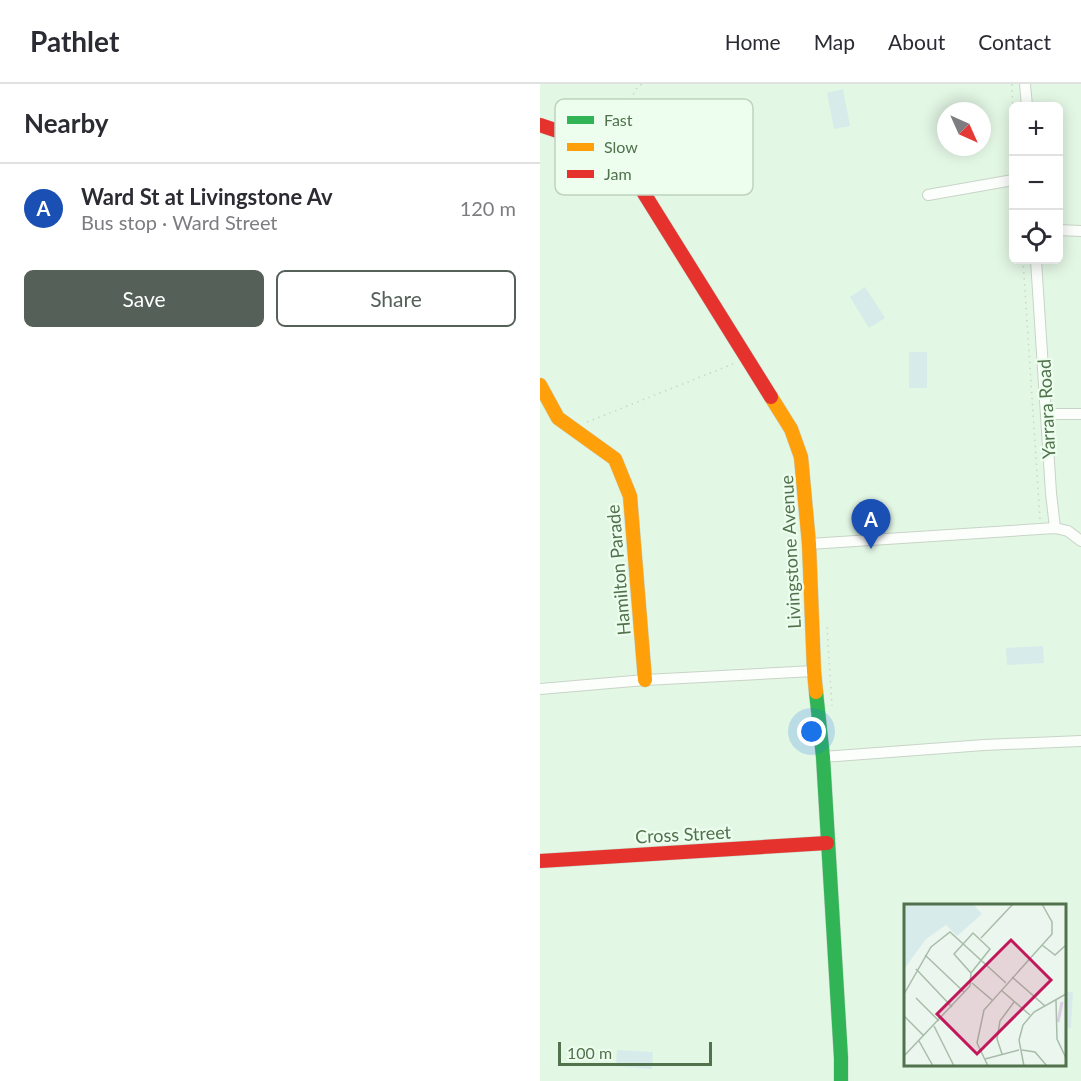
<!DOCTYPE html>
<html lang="en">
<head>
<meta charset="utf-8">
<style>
	body { margin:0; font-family:Lato,sans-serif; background:#f7f7f7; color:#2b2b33 }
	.controls { position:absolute; right:18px; top:18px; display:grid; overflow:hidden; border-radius:9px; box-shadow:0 3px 15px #0003 }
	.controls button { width:54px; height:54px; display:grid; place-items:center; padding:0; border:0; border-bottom:2px solid #e1e1e2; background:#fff; color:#2b2b33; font:30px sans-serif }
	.compass { position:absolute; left:397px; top:18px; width:54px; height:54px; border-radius:50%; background:#fff; box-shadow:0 3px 15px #0003; rotate:135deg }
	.scale { position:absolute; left:18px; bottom:15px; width:154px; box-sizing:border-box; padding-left:6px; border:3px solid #51724d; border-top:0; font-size:16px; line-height:21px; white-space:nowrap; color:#51724d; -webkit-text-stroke:4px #edfeef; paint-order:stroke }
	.you { position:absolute; left:272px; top:648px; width:21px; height:21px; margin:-15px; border:4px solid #fff; border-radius:50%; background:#1a73e8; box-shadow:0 0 0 9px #1a73e833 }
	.badge { display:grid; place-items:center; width:39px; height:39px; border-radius:50%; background:#546058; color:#fff; font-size:20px; font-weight:700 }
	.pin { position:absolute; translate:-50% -50px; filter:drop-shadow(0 2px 3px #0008) }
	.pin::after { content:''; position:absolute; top:32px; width:21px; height:18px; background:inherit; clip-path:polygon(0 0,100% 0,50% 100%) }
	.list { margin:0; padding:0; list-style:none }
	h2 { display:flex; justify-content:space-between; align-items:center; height:78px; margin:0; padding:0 24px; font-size:26px }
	h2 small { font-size:20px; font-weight:400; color:#7c7c81 }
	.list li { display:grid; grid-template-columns:39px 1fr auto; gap:18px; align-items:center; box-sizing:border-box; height:90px; padding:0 24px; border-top:2px solid #e1e1e2 }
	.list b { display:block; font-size:22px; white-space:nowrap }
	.list p { margin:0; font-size:20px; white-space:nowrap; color:#7c7c81 }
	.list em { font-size:20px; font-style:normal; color:#7c7c81 }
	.actions { display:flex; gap:12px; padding:18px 24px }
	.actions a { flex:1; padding:14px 0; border:2px solid #546058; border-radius:9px; text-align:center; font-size:21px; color:#546058 }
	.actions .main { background:#546058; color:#fff }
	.icon { flex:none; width:33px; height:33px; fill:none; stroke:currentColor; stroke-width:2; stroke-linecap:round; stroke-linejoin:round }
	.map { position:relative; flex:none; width:541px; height:997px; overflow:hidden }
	header { display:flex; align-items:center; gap:36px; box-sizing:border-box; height:84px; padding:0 30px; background:#fff; border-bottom:2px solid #e1e1e2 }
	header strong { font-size:28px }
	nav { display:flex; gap:33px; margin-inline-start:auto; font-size:21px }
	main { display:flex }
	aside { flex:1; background:#fff }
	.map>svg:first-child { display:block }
</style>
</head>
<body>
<header>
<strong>Pathlet</strong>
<nav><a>Home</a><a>Map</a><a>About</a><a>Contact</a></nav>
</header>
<main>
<aside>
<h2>Nearby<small></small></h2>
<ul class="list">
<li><span class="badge" style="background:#1a4fb4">A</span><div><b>Ward St at Livingstone Av</b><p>Bus stop · Ward Street</p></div><em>120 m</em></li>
</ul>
<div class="actions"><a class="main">Save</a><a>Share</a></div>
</aside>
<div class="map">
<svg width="541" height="997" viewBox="0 0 541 997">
	<rect width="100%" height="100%" fill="#ebf6ee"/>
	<path fill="#e3f7e5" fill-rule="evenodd" d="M 0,0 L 541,0 L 541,997 L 0,997 ZM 473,22 L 518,22 L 518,176 L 473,176 ZM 406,27 L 442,27 L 442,63 L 406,63 ZM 365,822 L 524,822 L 524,980 L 365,980 Z"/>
	<g fill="#d7ecea">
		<polygon points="303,5 310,42 294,45 287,9"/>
		<polygon points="325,203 345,234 329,244 310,213"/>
		<rect x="369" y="268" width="18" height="36"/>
		<polygon points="503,562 504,579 467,581 466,564"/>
		<polygon points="525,908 533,908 531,944 525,944"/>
		<polygon points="77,966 113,968 112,985 76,982"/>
	</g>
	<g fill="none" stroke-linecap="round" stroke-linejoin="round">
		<defs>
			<g id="street">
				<polyline points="485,0 487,22"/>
				<polyline points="388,111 473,96"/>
				<polyline points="518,146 541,147"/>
				<polyline points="496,176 511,409 515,444"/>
				<polyline points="507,330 541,330"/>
				<polyline points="269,460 515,444 528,447 541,457"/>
				<polyline points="0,605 105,596 274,587"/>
				<polyline points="283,673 444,661 541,657"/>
			</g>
			<polyline id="fast" points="276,608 283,673 301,974 301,997"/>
			<g id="slow">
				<polyline points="0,301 18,334 75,375 90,412 105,596"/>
				<polyline points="231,313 251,345 261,373 269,460 274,587 276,608"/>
			</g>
			<g id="jam">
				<polyline points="0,41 65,63 79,73 92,90 231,313"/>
				<polyline points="0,777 287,759"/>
			</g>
		</defs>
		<use href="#street" stroke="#c8d4c7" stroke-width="12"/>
		<use href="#fast" stroke="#c6d4c7" stroke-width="15"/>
		<use href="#slow" stroke="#c6d4c7" stroke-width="15"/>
		<use href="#jam" stroke="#c6d4c7" stroke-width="15"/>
		<g stroke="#cbd6cb" stroke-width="1.5" stroke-dasharray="1.5 4.5" stroke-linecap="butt">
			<polyline points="472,0 473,33"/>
			<path d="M 85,60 L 94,52 C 93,35 85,10 102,0"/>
			<polyline points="483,176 500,435"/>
			<polyline points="47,338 193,280"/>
			<polyline points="287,543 292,622"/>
		</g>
		<use href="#street" stroke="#fcfefc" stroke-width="10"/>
		<use href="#fast" stroke="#30b455" stroke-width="14"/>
		<use href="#slow" stroke="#ff9f0a" stroke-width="14"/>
		<use href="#jam" stroke="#e5322d" stroke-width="14"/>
	</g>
	<g text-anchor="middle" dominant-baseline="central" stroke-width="4.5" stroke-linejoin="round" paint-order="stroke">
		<g font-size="18" fill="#51724d" stroke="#edfeef">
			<text transform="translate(506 325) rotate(-93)">Yarrara Road</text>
			<text transform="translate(250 468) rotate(-93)">Livingstone Avenue</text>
			<text transform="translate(78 486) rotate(-95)">Hamilton Parade</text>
			<text transform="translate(143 750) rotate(-3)">Cross Street</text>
		</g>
	</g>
	<g transform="translate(364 820)">
		<rect width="162" height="162" fill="#ebf6ee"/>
		<path d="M 0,0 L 69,0 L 78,10 L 53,32 L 42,21 L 22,35 L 0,65 Z" fill="#d7ecea"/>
		<path fill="none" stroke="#ddcde6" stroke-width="3" d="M 154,118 L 158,98"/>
		<path fill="none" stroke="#a8bda9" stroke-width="1.5" d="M 69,29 L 86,45 L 67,69 L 50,50 ZM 77,34 L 109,0M 138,41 L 151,51 L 162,41M 21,51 L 60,88M 12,65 L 48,103M 108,73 L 141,102M 68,79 L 88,96M 97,86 L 126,111M 0,90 L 27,43 L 46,28 L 102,79M 12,94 L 35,117M 152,96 L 153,135 L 162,154M 0,112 L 20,132M 30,122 L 50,162M 15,137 L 29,162M 118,146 L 131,148 L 143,162M 98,150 L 93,135 L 96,117 L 110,98M 0,152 L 66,82 L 67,69M 81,155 L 115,146M 84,162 L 73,139 L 80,106 L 148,30 L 148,18 L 138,0M 120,162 L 115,136 L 119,121 L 130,108 L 162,90"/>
		<path fill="#c2185b" fill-opacity="0.15" stroke="#c2185b" stroke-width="3" d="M 107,36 L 147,76 L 73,150 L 33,110 Z"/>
		<rect width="162" height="162" fill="none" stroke="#51724d" stroke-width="3"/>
	</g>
	<rect x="15" y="15" width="198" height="96" rx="9" fill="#edfeef" stroke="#bed4be" stroke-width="1.5"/>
	<rect x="27" y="32" width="27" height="8" fill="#30b455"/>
	<rect x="27" y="59" width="27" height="8" fill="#ff9f0a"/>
	<rect x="27" y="86" width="27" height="8" fill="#e5322d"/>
	<g font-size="16" fill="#51724d">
		<text x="64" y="42">Fast</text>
		<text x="64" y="69">Slow</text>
		<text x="64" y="96">Jam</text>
	</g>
</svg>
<div class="controls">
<button>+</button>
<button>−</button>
<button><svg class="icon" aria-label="locate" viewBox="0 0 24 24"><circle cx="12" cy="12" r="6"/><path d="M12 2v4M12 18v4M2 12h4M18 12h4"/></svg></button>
</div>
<svg class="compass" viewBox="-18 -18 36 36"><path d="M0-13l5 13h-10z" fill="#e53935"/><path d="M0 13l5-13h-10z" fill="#7c7c81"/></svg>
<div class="scale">100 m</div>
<div class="you"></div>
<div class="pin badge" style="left:331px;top:465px;background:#1a4fb4">A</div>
</div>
</main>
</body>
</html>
